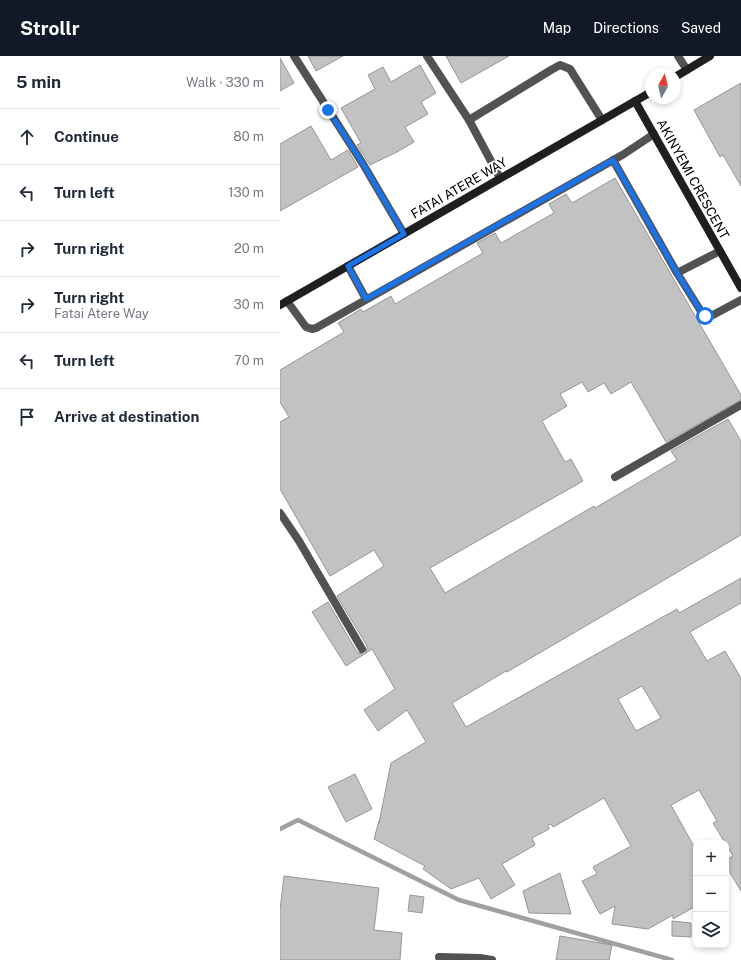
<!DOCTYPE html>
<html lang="en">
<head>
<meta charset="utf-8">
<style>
	body { margin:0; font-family:"Public Sans",sans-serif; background:#f6f6f7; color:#1f2937 }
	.controls { position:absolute; right:12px; bottom:12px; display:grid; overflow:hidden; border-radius:8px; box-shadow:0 2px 6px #0003 }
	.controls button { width:36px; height:36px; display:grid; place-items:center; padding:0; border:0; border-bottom:1px solid #e0e1e3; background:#fff; color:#1f2937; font:20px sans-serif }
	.compass { position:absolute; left:365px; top:12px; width:36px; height:36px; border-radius:50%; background:#fff; box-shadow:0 2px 6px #0003; rotate:8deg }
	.stop { position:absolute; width:12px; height:12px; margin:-9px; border:3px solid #1a73e8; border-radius:50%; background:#fff }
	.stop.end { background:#1a73e8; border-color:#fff; box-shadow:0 1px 4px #0008 }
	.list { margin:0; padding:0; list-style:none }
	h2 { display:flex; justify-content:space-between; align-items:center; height:52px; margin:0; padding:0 16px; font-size:17px }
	h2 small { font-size:13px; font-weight:400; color:#747a83 }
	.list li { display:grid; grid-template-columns:26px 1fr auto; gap:12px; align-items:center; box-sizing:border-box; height:56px; padding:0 16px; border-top:1px solid #e0e1e3 }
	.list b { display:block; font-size:15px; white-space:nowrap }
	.list p { margin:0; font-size:13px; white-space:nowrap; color:#747a83 }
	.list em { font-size:13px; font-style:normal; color:#747a83 }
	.icon { flex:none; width:22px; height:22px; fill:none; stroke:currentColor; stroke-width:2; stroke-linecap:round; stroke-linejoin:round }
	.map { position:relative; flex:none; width:461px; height:904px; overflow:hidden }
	header { display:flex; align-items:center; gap:24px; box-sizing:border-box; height:56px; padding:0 20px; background:#111827; color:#fff }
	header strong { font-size:19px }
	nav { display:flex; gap:22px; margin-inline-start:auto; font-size:14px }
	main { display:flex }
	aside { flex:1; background:#fff }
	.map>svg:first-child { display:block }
</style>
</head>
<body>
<header>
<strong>Strollr</strong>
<nav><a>Map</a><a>Directions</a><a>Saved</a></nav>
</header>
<main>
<aside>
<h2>5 min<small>Walk · 330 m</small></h2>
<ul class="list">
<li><svg class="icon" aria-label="ahead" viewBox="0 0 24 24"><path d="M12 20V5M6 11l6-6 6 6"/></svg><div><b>Continue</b></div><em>80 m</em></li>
<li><svg class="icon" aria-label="left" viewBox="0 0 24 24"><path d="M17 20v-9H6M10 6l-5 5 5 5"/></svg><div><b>Turn left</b></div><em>130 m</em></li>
<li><svg class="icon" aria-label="right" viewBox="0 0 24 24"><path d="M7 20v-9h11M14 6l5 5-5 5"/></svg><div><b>Turn right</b></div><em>20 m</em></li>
<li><svg class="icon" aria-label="right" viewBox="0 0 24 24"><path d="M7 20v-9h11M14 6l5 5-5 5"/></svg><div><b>Turn right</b><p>Fatai Atere Way</p></div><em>30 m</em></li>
<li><svg class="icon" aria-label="left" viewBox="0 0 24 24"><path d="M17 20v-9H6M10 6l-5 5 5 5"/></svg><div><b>Turn left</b></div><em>70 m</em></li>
<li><svg class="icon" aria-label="arrive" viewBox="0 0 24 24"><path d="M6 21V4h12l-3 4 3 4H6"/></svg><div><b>Arrive at destination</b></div></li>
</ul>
</aside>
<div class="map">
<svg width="461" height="904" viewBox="0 0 461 904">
	<rect width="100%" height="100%" fill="#fff"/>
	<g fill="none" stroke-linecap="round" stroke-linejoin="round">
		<polyline stroke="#a0a0a0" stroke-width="4.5" points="0,773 18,764 179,844 392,904"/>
	</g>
	<g fill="#c2c2c2" stroke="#969696" fill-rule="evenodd">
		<polygon points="28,0 63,0 36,15"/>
		<polygon points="166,0 229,0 181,27"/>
		<polygon points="0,2 14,27 0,35"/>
		<polygon points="140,9 156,37 141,46 148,58 125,71 134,86 117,96 90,109 77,89 81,87 61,52 95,33 88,19 103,11 111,26"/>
		<polygon points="461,27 461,130 443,99 440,101 414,54"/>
		<polygon points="31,70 51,104 68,94 78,111 0,155 0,88"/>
		<path d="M 335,122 L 461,339 L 461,344 L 386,386 L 351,326 L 331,338 L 324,327 L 308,336 L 302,326 L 280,338 L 287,350 L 262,365 L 285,406 L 291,403 L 303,425 L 150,512 L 165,537 L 314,450 L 315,452 L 397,404 L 391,395 L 448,363 L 461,385 L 461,479 L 227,616 L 226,615 L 172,647 L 186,671 L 397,553 L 399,557 L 461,522 L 461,547 L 410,576 L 427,605 L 445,595 L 461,622 L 461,835 L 446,810 L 446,804 L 453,800 L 433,767 L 437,765 L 419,734 L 391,749 L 416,794 L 416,850 L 393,863 L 393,859 L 368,873 L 332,868 L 335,850 L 320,858 L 302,825 L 317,818 L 313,811 L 351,790 L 324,742 L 273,771 L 271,768 L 268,769 L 269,773 L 252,782 L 255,789 L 222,808 L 235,829 L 211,843 L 199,822 L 171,833 L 143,813 L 145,810 L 94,783 L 99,765 L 99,767 L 111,707 L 146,686 L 127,654 L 98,675 L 84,654 L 115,633 L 92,593 L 66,610 L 32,556 L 48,546 L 77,596 L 82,598 L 85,598 L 87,593 L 87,590 L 57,540 L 104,510 L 94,494 L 50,520 L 0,433 L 0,366 L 9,361 L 0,346 L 0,314 L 64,276 L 58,267 L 81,253 L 83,256 L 111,240 L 115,248 L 203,197 L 197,187 L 215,177 L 221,187 L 274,157 L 269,148 L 286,138 L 292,147 ZM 362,630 L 381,662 L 356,675 L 338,643 Z"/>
		<polygon points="75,718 92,753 66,766 48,731"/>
		<polygon points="280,817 291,858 249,857 243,835"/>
		<polygon points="4,820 99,832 94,874 122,877 120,904 0,904 0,854"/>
		<polygon points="130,839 144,841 142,857 128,855"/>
		<polygon points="392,865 411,867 411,881 392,880"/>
		<polygon points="280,880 332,889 329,904 276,904"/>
	</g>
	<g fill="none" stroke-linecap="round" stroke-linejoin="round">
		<g stroke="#525252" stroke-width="8">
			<polyline points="14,0 83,108 124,178"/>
			<polyline points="147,0 189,64"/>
			<polyline points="398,0 407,14"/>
			<polyline points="333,104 397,217 422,257 425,260 431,260 461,244"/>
			<polyline points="220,122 189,64 271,14 280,9 290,13 322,64"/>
			<polyline points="68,210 86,243"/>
			<polyline points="397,217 440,195"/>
			<polyline points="7,245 26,271 32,273 36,272 344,98 374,78"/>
			<polyline points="335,421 461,349"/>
			<polyline points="0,457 19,485 82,593"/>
			<polyline points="159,901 200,902 212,904"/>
		</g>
		<g stroke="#1f1f1f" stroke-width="8">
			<polyline points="395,21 430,0"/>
			<polyline points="355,45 461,232"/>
			<polyline points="0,249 371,36"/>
		</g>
	</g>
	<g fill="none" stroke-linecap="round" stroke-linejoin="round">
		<polyline stroke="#1a73e8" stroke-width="5" points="48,54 83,108 124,178 68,210 86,243 333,104 397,217 422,257 425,260"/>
	</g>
	<g text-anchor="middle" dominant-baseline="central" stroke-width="3.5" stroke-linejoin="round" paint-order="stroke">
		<g font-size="13" fill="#000" stroke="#fff">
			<text transform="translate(413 123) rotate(61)">AKINYEMI CRESCENT</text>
			<text transform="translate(179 132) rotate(-30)">FATAI ATERE WAY</text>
		</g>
	</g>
</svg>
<div class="controls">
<button>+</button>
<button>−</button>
<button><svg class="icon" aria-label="layers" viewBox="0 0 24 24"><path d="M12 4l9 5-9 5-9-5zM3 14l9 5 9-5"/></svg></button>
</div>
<svg class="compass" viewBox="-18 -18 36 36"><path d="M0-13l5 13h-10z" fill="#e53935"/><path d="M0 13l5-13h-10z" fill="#747a83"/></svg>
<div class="stop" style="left:425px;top:260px"></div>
<div class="stop end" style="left:48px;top:54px"></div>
</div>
</main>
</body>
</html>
